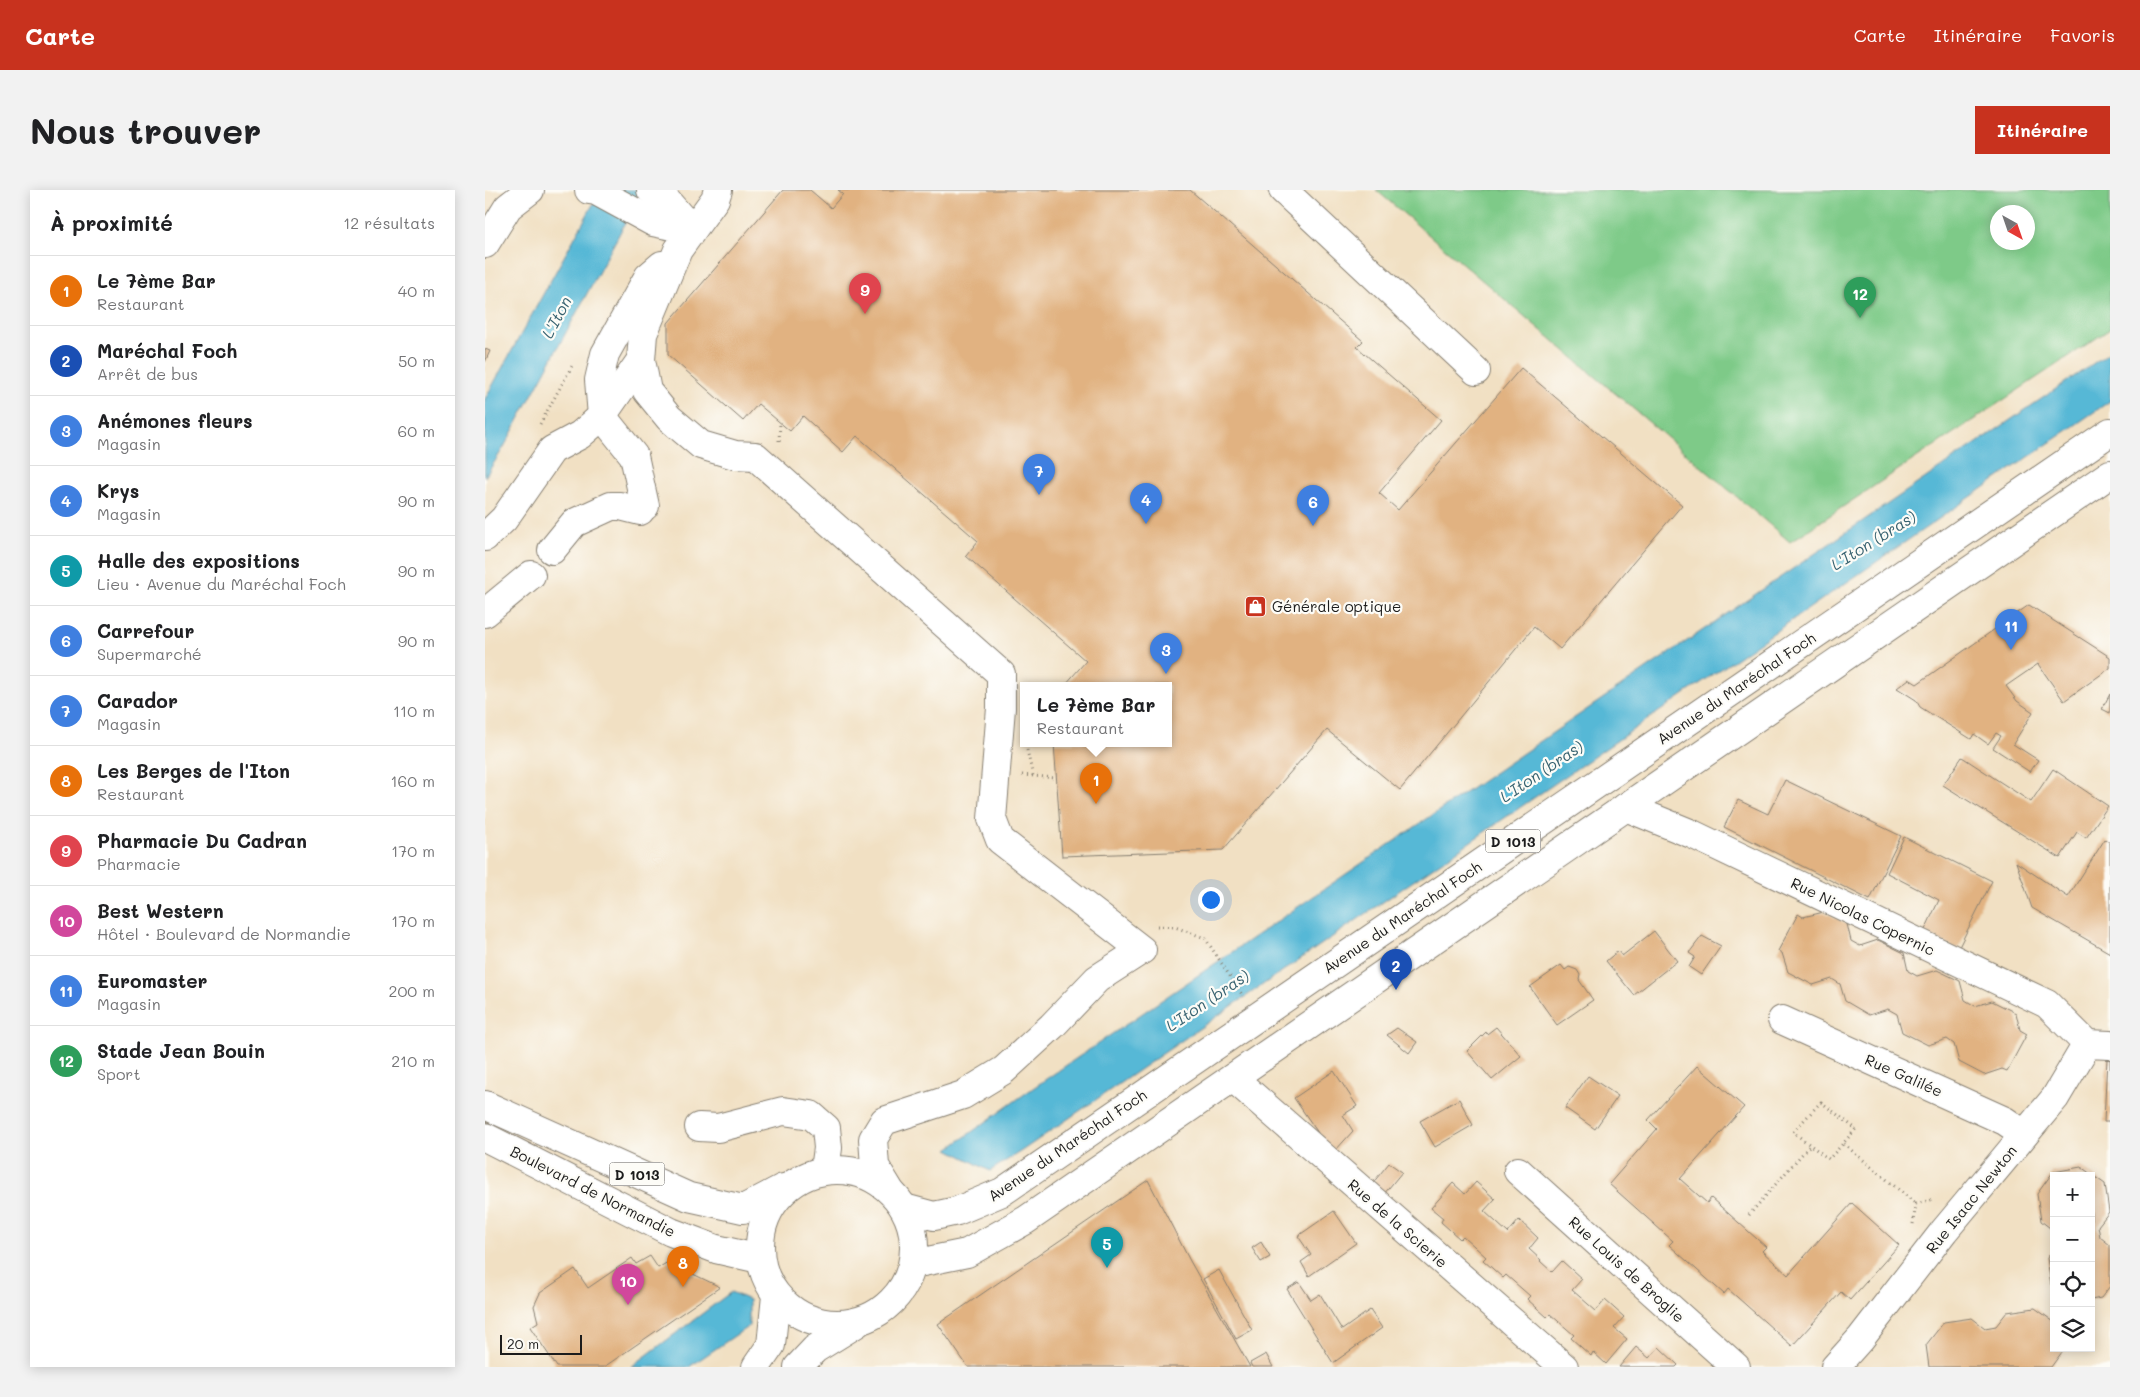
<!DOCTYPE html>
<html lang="fr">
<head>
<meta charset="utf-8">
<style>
	body { margin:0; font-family:Mali,sans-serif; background:#f2f2f2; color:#202124 }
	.controls { position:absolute; right:15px; bottom:15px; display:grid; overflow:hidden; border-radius:0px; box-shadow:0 2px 12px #0003 }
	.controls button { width:45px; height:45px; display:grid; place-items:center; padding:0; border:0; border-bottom:1px solid #e0e0e0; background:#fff; color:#202124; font:25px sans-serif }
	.compass { position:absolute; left:1505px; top:15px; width:45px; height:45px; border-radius:50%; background:#fff; box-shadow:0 2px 12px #0003; rotate:140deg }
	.scale { position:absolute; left:15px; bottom:12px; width:82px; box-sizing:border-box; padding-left:5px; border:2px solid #1c1c1c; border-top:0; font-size:14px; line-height:18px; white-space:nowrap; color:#1c1c1c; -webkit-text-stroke:4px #fdfcf7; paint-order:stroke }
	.you { position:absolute; left:725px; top:709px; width:18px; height:18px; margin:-12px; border:4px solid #fff; border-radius:50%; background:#1a73e8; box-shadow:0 0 0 8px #1a73e833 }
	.badge { display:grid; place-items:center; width:32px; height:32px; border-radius:50%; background:#c8321e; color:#fff; font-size:16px; font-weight:700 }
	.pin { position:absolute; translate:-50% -41px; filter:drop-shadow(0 1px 2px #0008) }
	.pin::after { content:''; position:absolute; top:26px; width:18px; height:15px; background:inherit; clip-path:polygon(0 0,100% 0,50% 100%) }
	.popup { position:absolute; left:535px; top:492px; width:152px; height:65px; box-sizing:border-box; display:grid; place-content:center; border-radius:0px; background:#fff; filter:drop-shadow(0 1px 4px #0005); font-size:16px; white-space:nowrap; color:#757577 }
	.popup b { font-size:19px; color:#202124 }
	.popup::after { content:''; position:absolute; left:50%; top:100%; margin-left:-10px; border:10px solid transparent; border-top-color:#fff }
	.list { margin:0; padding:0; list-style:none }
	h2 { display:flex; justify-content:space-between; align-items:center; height:65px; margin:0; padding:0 20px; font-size:21px }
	h2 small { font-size:16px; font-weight:400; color:#757577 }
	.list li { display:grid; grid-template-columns:32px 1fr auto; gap:15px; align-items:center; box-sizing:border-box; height:70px; padding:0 20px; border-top:1px solid #e0e0e0 }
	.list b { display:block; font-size:19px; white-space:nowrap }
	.list p { margin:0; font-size:16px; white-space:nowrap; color:#757577 }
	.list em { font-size:16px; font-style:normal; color:#757577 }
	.icon { flex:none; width:28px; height:28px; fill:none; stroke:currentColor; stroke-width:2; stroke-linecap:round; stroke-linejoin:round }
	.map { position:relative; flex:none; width:1625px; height:1177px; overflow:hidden; border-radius:0px }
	header { display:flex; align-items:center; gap:30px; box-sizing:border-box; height:70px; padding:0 25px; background:#c8321e; color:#fff }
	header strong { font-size:24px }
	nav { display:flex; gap:28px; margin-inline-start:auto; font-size:18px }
	.intro { display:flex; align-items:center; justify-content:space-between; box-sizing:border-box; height:120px; padding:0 30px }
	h1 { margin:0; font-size:35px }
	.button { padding:12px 22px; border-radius:0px; background:#c8321e; color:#fff; font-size:18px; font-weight:700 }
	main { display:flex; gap:30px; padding:0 30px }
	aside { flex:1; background:#fff; border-radius:0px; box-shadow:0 2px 12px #0003 }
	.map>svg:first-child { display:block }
</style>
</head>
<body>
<header>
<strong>Carte</strong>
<nav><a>Carte</a><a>Itinéraire</a><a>Favoris</a></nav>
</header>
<div class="intro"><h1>Nous trouver</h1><a class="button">Itinéraire</a></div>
<main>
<aside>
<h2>À proximité<small>12 résultats</small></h2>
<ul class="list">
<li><span class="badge" style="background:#e8710a">1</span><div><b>Le 7ème Bar</b><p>Restaurant</p></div><em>40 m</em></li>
<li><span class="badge" style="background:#1a4fb4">2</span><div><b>Maréchal Foch</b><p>Arrêt de bus</p></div><em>50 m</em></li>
<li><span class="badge" style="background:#3f7fe0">3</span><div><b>Anémones fleurs</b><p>Magasin</p></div><em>60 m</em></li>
<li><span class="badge" style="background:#3f7fe0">4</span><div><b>Krys</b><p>Magasin</p></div><em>90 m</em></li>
<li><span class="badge" style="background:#0f9aa8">5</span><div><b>Halle des expositions</b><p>Lieu · Avenue du Maréchal Foch</p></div><em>90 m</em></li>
<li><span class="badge" style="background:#3f7fe0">6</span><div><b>Carrefour</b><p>Supermarché</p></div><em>90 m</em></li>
<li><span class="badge" style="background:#3f7fe0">7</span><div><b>Carador</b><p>Magasin</p></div><em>110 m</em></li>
<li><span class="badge" style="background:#e8710a">8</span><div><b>Les Berges de l'Iton</b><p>Restaurant</p></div><em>160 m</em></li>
<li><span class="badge" style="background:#e0444e">9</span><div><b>Pharmacie Du Cadran</b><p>Pharmacie</p></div><em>170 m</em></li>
<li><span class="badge" style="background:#d1479c">10</span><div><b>Best Western</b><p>Hôtel · Boulevard de Normandie</p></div><em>170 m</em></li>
<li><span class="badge" style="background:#3f7fe0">11</span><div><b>Euromaster</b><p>Magasin</p></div><em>200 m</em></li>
<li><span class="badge" style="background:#2e9e5b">12</span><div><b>Stade Jean Bouin</b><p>Sport</p></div><em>210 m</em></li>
</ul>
</aside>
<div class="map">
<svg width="1625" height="1177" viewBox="0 0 1625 1177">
	<rect width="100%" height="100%" fill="#fdfcf7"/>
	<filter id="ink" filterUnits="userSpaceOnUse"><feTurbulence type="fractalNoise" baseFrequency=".02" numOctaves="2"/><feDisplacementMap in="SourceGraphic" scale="10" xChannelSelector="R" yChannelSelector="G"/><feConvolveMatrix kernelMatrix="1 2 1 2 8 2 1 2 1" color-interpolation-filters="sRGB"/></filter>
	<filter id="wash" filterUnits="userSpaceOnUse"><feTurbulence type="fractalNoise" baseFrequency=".0096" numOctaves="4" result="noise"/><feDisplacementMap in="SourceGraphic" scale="20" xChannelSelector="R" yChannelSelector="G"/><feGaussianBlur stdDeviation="1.12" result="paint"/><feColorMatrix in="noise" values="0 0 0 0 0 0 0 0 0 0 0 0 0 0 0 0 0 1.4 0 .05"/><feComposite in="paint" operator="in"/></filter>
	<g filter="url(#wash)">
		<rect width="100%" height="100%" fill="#f1e0c3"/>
		<path fill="#7eca88" stroke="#4d7352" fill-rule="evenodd" d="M 891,0 L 1625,0 L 1625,139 L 1305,352 ZM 1512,22 L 1542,22 L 1542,52 L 1512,52 Z"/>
		<g fill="#57b8d6" stroke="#3a6a79">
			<polygon points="116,0 158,0 19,257 0,287 0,209"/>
			<polygon points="1625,162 1625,211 538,960 505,981 463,959 548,898"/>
			<polygon points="246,1102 264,1110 264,1136 204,1177 146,1177"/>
		</g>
		<g id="blocks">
			<g fill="#e1b281">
				<polygon points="298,0 325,0 346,18 358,4 353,0 705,0 878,151 872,157 956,230 894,303 913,320 1036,178 1197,315 1075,459 1049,437 915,600 842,540 738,660 577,666 569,553 684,553 684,495 580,495 601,471 481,366 493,351 372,246 358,262 318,226 305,241 273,214 258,231 183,165 183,133"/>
				<polygon points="0,159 5,161 0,172"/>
				<polygon points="1544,415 1625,467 1625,478 1579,511 1553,474 1521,496 1532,511 1548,522 1528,554 1553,570 1545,582 1508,558 1516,546 1511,543 1503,554 1489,544 1486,549 1435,517 1431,510 1412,498 1424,489 1432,494"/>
				<polygon points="1625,504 1625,523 1617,519"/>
				<polygon points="1477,567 1546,612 1568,579 1623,616 1601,648 1592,642 1575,668 1458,595"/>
				<polygon points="1300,590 1416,646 1385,710 1239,637 1253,610 1283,624"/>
				<polygon points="1419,647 1507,691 1473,759 1439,742 1454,710 1402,683"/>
				<polygon points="1620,649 1625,653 1625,763 1547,718 1531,672 1583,707"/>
				<polygon points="1339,722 1362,734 1366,751 1375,756 1393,750 1419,763 1423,781 1432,786 1452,780 1475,791 1480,810 1490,816 1507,811 1531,823 1535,840 1542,844 1522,881 1517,879 1499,885 1474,872 1469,854 1462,849 1443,855 1417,842 1412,824 1403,819 1384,825 1360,811 1355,794 1347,789 1328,795 1303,782 1297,763 1293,761 1313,724 1318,727"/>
				<polygon points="1169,741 1192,771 1149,805 1121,771 1133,761 1137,766"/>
				<polygon points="1217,746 1236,756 1216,785 1204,777 1210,767 1204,763"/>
				<polygon points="1076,775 1080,780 1084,777 1092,780 1095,785 1094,790 1108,810 1072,835 1045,797"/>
				<polygon points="1011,837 1036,866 1007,890 982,861 1001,842 1002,844"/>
				<polygon points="912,838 932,852 924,863 902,845"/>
				<polygon points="1622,869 1625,869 1625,932 1619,932"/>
				<polygon points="1212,876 1259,917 1195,989 1222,1013 1226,1008 1235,1016 1281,1057 1277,1061 1303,1085 1367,1013 1414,1055 1365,1110 1356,1102 1307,1156 1243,1099 1239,1104 1230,1096 1184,1055 1188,1051 1124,994 1172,939 1163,930"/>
				<polygon points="849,881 872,916 858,925 868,941 850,961 838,950 809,908"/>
				<polygon points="1103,886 1133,906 1110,939 1080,918"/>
				<polygon points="974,909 988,935 950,957 935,931"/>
				<polygon points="904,973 917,982 899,1004 887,994"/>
				<polygon points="1596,977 1620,994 1624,1022 1613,1036 1615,1047 1625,1055 1625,1096 1616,1108 1606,1110 1606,986 1569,986 1569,1041 1556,1031 1552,1004 1568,982"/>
				<polygon points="663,990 705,1071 765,1177 483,1177 453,1134"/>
				<polygon points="991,992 1010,1009 999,1021 1023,1043 1034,1030 1053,1048 1044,1059 1056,1070 1055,1071 1067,1082 1077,1071 1097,1089 1087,1100 1111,1121 1120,1110 1139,1127 1129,1138 1142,1149 1121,1174 1108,1162 1106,1166 1086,1148 1089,1145 1065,1124 1062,1127 1042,1109 1045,1106 1021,1085 1018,1088 998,1070 1001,1067 978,1046 975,1049 956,1032 958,1028 946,1018 968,993 980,1004"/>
				<polygon points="849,1021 871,1053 824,1086 816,1072 826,1065 813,1046"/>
				<polygon points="776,1052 785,1067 776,1072 767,1058"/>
				<polygon points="1569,1059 1569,1097 1566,1095 1562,1068"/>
				<polygon points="165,1066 173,1078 183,1072 235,1097 119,1177 72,1177 45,1137 53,1132 49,1116 55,1103 90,1079 103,1098 147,1068 151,1074"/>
				<polygon points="734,1080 767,1140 751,1149 718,1089"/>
				<polygon points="814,1092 826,1110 835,1104 857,1140 885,1120 897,1138 848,1173 802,1099"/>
				<polygon points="1550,1118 1569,1132 1569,1158 1576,1158 1577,1162 1566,1177 1444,1177 1441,1155 1459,1132 1487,1128 1500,1138 1511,1136 1522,1122"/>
				<polygon points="1151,1157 1164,1168 1174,1157 1193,1175 1191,1177 1134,1177"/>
				<polygon points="781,1164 788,1177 767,1177 765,1173"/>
			</g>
		</g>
	</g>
	<g filter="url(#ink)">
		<use href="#blocks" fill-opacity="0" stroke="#867e70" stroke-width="1"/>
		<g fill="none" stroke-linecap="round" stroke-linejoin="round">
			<defs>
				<g id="minor">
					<polyline points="104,0 111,1 168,32 207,40"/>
					<polyline points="166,0 180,9 207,40"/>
					<polyline points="233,0 230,9 193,60 158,144 156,170 162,201 184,228 216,255 250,265 270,266 516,484 516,518 507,629 515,650 657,760 612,789 567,836 519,880 478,905 399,931 388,949 390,976 404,999"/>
					<polyline points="798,0 991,181"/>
					<polyline points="0,54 23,17 45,0"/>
					<polyline points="160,316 149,266 117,226 114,190 120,164 163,87 177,75"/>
					<polyline points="0,347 19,329 67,260 95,245 117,226 156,170"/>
					<polyline points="67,360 89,333 126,316 135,316 155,321"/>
					<polyline points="0,423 46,385"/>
					<polyline points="1141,617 1207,644 1562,814 1602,854"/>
					<polyline points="1297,830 1520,931 1539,944"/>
					<polyline points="748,888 1079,1177"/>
					<polyline points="214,937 233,938 298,921 326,925 341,938 343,958 340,980"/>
					<polyline points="1033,981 1251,1177"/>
					<polyline points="1350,1177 1376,1148 1459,1041 1570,908 1602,854 1625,855"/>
				</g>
				<g id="major">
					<polyline points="0,915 204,1007 258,1019 298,998"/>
					<polyline points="0,947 186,1042 231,1059 275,1069"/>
					<circle cx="352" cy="1057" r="77"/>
					<polyline points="419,1018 449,1026 472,1021 517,1002 1625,242"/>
					<polyline points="428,1074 482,1063 541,1030 1625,284"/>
					<polyline points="271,1177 286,1155 291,1106"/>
					<polyline points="313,1177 330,1159 372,1133"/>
				</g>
			</defs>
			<use href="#minor" stroke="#867e70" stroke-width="30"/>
			<use href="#major" stroke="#867e70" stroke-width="30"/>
			<g stroke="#867e70" stroke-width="3" stroke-dasharray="1 4" stroke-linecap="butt">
				<polyline points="55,234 87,176"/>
				<polyline points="294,251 295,233"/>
				<polyline points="542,560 548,586"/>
				<polyline points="537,585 571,588"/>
				<polyline points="672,736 690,737 720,748 758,806"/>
				<polygon points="1336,912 1371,939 1344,969 1308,942"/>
				<polyline points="1359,954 1431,1014"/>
				<polyline points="1264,1025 1325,955"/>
				<polyline points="1428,1034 1431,1014 1449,1009"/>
			</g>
			<use href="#minor" stroke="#fff" stroke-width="28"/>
			<use href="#major" stroke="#fff" stroke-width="28"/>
		</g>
	</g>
	<defs>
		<symbol id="shop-square" viewBox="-11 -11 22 22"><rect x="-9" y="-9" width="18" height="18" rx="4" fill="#c8321e" stroke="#fdfcf7"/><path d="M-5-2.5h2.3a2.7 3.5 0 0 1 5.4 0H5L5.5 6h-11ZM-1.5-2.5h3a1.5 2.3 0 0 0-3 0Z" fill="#fff"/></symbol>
	</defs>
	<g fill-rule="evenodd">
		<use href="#shop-square" x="758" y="404" width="25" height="25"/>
	</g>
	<g text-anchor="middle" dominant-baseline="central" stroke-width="4.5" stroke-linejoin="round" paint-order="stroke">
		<g fill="#fdfcf7" stroke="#605f5e" stroke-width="1">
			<rect x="1000.5" y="639.5" width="55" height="23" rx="4"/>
			<rect x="124.5" y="972.5" width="55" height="23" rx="4"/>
		</g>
		<g font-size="14" font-weight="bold" fill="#1c1c1c">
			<text x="1028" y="651">D 1013</text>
			<text x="152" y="984">D 1013</text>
		</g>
		<g font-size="15" fill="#1c1c1c" stroke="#fdfcf7" text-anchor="start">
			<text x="787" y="416">Générale optique</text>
		</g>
		<g font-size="15" fill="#1c1c1c" stroke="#fdfcf7">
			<text transform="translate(1251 498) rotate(-34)">Avenue du Maréchal Foch</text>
			<text transform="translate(1378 726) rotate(26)">Rue Nicolas Copernic</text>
			<text transform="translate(917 727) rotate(-34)">Avenue du Maréchal Foch</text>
			<text transform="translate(1419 885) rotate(24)">Rue Galilée</text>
			<text transform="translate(582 955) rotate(-34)">Avenue du Maréchal Foch</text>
			<text transform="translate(108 1001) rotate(27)">Boulevard de Normandie</text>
			<text transform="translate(1486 1009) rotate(-51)">Rue Isaac Newton</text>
			<text transform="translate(913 1033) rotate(41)">Rue de la Scierie</text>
			<text transform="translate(1142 1079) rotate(42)">Rue Louis de Broglie</text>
		</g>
		<g font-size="16" font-style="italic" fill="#376270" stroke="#fdfcf7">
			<text transform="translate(71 127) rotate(-62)">L'Iton</text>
			<text transform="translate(1388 350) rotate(-32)">L'Iton (bras)</text>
			<text transform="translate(1056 581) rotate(-34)">L'Iton (bras)</text>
			<text transform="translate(722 810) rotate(-34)">L'Iton (bras)</text>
		</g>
	</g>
</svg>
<div class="controls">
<button>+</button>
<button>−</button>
<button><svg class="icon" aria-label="locate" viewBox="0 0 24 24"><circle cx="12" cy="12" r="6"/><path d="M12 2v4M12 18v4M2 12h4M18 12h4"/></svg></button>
<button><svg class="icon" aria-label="layers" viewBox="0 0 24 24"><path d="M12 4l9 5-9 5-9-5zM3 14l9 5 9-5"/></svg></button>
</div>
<svg class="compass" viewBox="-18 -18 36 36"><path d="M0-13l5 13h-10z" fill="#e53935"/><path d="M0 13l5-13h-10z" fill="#757577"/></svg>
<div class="scale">20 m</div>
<div class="you"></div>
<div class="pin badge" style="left:611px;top:614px;background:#e8710a">1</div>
<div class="popup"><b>Le 7ème Bar</b>Restaurant</div>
<div class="pin badge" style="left:911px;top:800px;background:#1a4fb4">2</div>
<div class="pin badge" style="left:681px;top:484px;background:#3f7fe0">3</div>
<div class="pin badge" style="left:661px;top:334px;background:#3f7fe0">4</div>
<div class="pin badge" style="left:622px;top:1078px;background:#0f9aa8">5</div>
<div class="pin badge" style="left:828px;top:336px;background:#3f7fe0">6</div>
<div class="pin badge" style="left:554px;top:305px;background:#3f7fe0">7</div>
<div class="pin badge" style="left:198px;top:1097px;background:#e8710a">8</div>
<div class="pin badge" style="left:380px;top:124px;background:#e0444e">9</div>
<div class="pin badge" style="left:143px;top:1115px;background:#d1479c">10</div>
<div class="pin badge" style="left:1526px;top:460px;background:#3f7fe0">11</div>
<div class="pin badge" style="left:1375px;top:128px;background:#2e9e5b">12</div>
</div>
</main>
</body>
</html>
